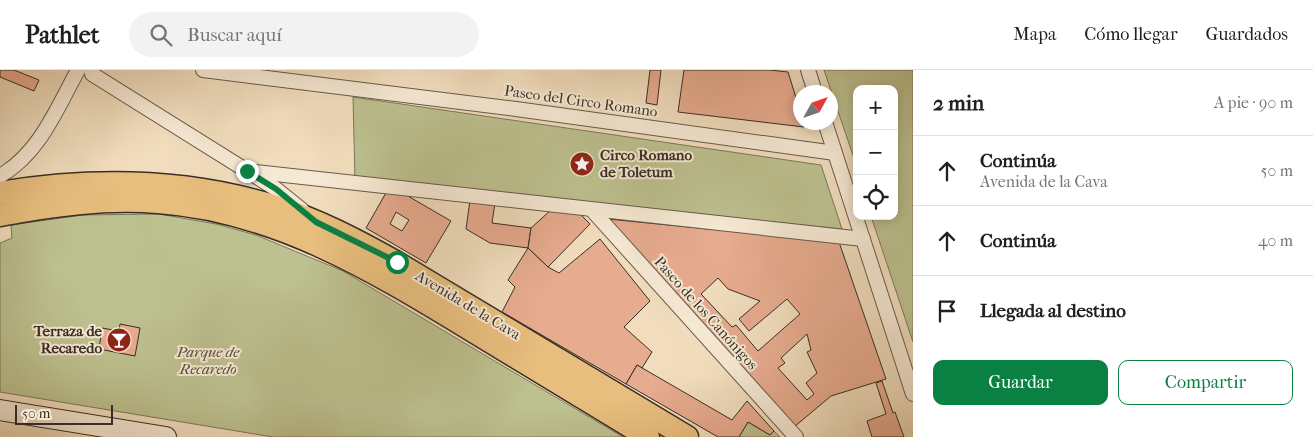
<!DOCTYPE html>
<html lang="es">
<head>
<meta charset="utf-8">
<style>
	body { margin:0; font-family:"IM FELL French Canon",serif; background:#f2f2f2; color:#202124 }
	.controls { position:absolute; right:15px; top:15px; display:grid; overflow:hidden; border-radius:10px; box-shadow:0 2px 12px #0003 }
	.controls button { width:45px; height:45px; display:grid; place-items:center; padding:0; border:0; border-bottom:1px solid #e0e0e0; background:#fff; color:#202124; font:25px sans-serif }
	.compass { position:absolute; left:793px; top:15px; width:45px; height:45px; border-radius:50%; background:#fff; box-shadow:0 2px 12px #0003; rotate:50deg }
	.scale { position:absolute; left:15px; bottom:12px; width:98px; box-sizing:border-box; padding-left:5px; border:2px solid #392e25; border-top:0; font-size:14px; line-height:18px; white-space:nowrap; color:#392e25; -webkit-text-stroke:4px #f6e9d4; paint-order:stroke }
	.stop { position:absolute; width:15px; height:15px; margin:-11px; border:4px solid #0b8043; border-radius:50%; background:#fff }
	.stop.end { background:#0b8043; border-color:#fff; box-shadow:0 1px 5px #0008 }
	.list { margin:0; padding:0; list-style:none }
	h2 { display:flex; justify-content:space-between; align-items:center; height:65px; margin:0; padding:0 20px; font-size:21px }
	h2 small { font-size:16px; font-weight:400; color:#757577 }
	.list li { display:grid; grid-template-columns:32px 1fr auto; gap:15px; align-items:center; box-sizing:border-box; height:70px; padding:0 20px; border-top:1px solid #e0e0e0 }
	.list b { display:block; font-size:19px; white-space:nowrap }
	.list p { margin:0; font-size:16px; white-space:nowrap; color:#757577 }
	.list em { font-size:16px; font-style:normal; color:#757577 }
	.actions { display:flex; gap:10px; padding:15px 20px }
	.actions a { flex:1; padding:11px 0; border:1px solid #0b8043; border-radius:10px; text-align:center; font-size:18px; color:#0b8043 }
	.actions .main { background:#0b8043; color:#fff }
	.icon { flex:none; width:28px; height:28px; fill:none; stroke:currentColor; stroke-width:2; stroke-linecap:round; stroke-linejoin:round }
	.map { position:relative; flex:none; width:913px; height:367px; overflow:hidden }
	header { display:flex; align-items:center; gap:30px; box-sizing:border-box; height:70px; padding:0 25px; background:#fff; border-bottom:1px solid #e0e0e0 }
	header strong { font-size:24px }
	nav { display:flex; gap:28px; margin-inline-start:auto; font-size:18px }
	.search { width:350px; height:45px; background:#f2f2f2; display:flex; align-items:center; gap:12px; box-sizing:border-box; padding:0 18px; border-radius:28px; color:#757577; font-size:19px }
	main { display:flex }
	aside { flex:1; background:#fff }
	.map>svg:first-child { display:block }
</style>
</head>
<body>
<header>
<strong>Pathlet</strong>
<div class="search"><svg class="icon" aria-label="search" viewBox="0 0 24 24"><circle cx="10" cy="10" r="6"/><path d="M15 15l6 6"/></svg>Buscar aquí</div>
<nav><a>Mapa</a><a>Cómo llegar</a><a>Guardados</a></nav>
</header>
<main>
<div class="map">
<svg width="913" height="367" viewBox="0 0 913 367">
	<rect width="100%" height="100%" fill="#f1ddbd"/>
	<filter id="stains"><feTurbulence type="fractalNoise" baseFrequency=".004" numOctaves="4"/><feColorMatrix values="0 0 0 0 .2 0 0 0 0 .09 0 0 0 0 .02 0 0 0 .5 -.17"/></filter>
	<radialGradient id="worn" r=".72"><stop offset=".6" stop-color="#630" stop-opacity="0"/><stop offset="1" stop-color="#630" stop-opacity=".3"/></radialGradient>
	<g fill="#bdc08f" stroke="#7b775a">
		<polygon points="824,0 913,0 913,272 871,146 894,146 894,19 857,19 857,97"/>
		<polygon points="353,27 821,95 842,159 355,110"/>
		<polygon points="159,144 216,154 256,165 343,201 623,367 273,367 0,322 0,173 12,168 11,155 83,145"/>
		<polygon points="748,352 770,365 774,361 780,367 739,367"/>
	</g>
	<g fill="#e7ab8f" stroke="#392e25" fill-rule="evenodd">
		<polygon points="0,0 14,0 39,10 34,21 0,7"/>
		<polygon points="650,0 661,0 657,35 646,33"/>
		<polygon points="684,0 770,0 788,2 801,44 801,52 803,52 804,57 678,42"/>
		<path d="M 387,121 L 401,122 L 451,151 L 426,193 L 366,158 ZM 396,142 L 409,150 L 402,161 L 390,154 Z"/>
		<polygon points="470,130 495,133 492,153 531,158 528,178 490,173 466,159"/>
		<polygon points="552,139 579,143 590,154 548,197 528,178 531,158"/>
		<path d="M 608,149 L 839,172 L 886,309 L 831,326 L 794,357 ZM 718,208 L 728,219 L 760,231 L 739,249 L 749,261 L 787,229 L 800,244 L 758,281 L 736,255 L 732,257 L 701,224 ZM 807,264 L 811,280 L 807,282 L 817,303 L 806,313 L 814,324 L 807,330 L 778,298 L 785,293 L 781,288 Z"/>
		<polygon points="600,169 650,231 624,257 652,282 642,298 637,295 626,314 502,242 515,217 508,210 528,178 548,197 559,203"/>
		<polygon points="120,254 140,258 135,286 99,279 102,258 119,261"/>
		<polygon points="637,295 732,350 747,331 774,361 770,365 748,352 739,367 718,367 626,314"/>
		<polygon points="882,311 893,343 895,342 904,367 872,367 867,351 886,344 876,313"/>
	</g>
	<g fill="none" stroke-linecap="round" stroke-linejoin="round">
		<defs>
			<g id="street">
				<polyline points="91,0 92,4 276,119 302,140"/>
				<polyline points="203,0 516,39 835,83"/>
				<polyline points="808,0 815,22"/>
				<polyline points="825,52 913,324"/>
				<polyline points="247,101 863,169"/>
				<path d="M 0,106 C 40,83 57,38 78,0"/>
				<polyline points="592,140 796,367"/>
			</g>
			<polyline id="secondary" points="0,340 166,367"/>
			<g id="primary">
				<path d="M 0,123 C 92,108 186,109 276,137 C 318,150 358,171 397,193 L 687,367"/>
				<path d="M 0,145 C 52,135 104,128 158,132 C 274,140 373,200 470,259 C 529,295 588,331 648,367"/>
			</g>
		</defs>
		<use href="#street" stroke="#675a4b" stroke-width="16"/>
		<use href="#secondary" stroke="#392e25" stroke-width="22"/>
		<use href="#primary" stroke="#392e25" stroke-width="25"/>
		<use href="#street" stroke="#f6e9d4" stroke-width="14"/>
		<use href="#secondary" stroke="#f6e9d4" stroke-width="20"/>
		<use href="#primary" stroke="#e8be7e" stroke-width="22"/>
	</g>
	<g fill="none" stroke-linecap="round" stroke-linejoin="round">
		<polyline stroke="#0b8043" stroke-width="6" points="247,101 276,119 316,152 397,192"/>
	</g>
	<defs>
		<symbol id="sight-disc" viewBox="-11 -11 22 22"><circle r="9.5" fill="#8f2418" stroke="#f6e9d4"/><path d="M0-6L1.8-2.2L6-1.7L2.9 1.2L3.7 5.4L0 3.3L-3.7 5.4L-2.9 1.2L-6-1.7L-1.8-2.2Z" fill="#fff"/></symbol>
		<symbol id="bar-disc" viewBox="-11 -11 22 22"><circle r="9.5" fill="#8f2418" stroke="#f6e9d4"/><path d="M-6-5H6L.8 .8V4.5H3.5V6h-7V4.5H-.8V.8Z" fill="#fff"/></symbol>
	</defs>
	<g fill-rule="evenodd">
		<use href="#sight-disc" x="568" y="80" width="28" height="28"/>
		<use href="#bar-disc" x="105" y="256" width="28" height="28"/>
	</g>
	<g text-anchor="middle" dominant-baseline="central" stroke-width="4" stroke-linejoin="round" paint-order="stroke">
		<g font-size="15" fill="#392e25" stroke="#f6e9d4">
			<text transform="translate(581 31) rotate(8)">Paseo del Circo Romano</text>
			<text transform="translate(468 235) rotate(31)">Avenida de la Cava</text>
			<text transform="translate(706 243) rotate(48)">Paseo de los Canónigos</text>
		</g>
		<g font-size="15" font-weight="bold" fill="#392e25" stroke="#f6e9d4" text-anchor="start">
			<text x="600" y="85">Circo Romano<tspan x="600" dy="17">de Toletum</tspan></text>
			<text x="102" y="261" text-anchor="end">Terraza de<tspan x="102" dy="17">Recaredo</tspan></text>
		</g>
		<g font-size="15" font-style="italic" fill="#534b3a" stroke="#f6e9d4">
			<text x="208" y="282">Parque de<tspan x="208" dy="17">Recaredo</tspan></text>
		</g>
	</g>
	<rect width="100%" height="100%" filter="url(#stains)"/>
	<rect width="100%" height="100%" fill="url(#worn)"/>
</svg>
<div class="controls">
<button>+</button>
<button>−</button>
<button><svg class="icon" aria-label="locate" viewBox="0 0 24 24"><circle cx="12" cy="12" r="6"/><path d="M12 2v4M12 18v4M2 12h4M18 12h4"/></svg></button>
</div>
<svg class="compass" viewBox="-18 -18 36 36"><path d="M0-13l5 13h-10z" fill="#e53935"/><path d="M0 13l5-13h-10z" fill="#757577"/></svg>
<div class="scale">50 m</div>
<div class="stop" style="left:397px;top:192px"></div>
<div class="stop end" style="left:247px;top:101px"></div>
</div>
<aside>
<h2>2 min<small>A pie · 90 m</small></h2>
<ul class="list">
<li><svg class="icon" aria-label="ahead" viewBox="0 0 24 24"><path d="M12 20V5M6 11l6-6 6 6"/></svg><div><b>Continúa</b><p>Avenida de la Cava</p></div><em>50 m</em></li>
<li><svg class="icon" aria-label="ahead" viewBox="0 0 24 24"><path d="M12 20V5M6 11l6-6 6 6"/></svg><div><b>Continúa</b></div><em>40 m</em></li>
<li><svg class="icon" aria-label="arrive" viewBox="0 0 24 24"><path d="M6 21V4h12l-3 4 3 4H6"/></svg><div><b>Llegada al destino</b></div></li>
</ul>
<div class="actions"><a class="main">Guardar</a><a>Compartir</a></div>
</aside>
</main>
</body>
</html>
